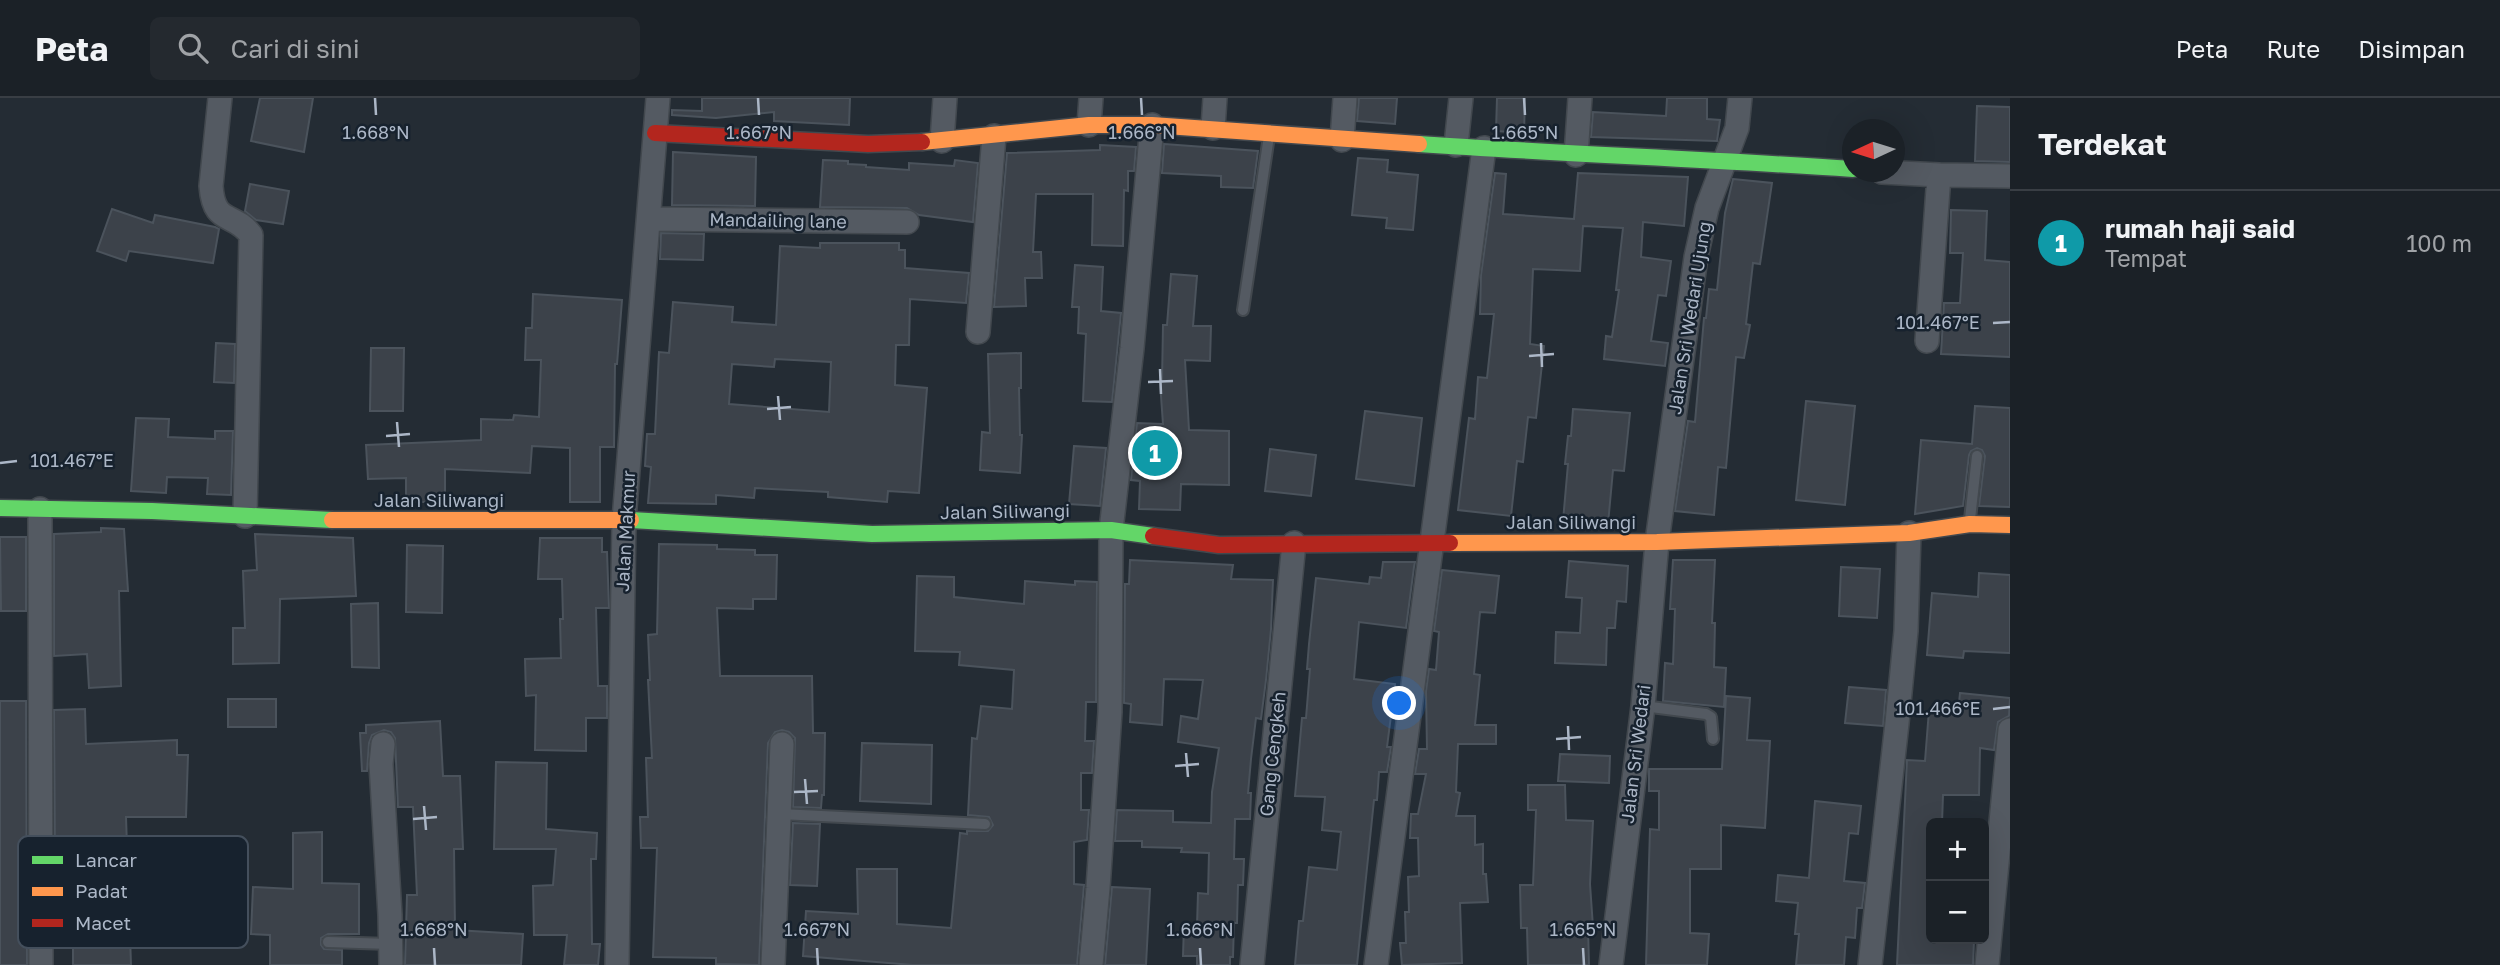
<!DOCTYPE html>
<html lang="id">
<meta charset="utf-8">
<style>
:root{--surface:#1b2127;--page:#24292f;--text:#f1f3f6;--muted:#a0a3a7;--line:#393e44;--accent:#7c8694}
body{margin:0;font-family:"Golos Text",sans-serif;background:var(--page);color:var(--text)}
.controls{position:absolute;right:21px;bottom:21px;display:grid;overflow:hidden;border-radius:10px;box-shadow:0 7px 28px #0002}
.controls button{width:63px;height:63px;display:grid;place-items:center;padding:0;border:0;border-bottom:2px solid var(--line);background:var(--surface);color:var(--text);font:35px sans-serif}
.compass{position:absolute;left:1842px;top:21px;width:63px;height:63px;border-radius:50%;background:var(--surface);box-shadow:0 7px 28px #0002;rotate:266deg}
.you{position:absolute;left:1400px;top:606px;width:24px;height:24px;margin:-18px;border:5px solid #fff;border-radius:50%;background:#1a73e8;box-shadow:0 0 0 10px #1a73e833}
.badge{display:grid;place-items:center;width:46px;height:46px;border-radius:50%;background:var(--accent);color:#fff;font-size:23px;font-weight:700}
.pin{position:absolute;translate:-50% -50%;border:4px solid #fff;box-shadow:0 2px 7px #0006}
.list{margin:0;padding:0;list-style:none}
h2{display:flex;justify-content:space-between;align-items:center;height:91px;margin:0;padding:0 28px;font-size:30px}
h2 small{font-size:23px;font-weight:400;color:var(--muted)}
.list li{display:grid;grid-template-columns:46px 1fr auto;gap:21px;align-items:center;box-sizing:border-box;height:105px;padding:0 28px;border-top:2px solid var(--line)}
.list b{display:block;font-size:26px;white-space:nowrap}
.list p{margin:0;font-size:23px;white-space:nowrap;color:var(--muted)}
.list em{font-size:23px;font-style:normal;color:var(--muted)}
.icon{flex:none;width:38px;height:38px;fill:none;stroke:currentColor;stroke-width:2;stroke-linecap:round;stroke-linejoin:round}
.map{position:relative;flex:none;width:2010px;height:867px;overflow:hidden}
header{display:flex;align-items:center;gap:42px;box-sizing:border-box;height:98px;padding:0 35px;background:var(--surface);border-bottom:2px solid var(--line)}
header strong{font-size:33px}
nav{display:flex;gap:38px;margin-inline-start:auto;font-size:24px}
.search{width:490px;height:63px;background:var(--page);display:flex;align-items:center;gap:18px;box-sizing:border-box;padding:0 24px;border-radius:10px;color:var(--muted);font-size:26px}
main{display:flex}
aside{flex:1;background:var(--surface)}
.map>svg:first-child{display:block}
.building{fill:#3c424a;stroke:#4b535c;stroke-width:2;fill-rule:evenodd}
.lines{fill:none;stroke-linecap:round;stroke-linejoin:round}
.lane-casing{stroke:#42484e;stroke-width:14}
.street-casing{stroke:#42484e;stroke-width:26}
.fast-casing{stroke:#42484e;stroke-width:19}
.slow-casing{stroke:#42484e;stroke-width:19}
.jam-casing{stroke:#42484e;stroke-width:19}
.lane{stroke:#545a62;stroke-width:10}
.street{stroke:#545a62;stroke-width:23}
.fast{stroke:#63d668;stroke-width:16}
.slow{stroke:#ff974d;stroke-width:16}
.jam{stroke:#b3261e;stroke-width:16}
.ticks{fill:none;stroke:#acb7c7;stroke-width:2.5}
.labels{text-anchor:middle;stroke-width:5;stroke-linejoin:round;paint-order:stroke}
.street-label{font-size:18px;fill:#acb7c7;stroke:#17222e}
.key{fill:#17222e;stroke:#444f5c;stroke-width:2}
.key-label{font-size:19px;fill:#acb7c7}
.ticks-label{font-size:18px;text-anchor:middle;fill:#acb7c7;stroke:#17222e;stroke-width:5;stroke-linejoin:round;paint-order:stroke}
</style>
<header>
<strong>Peta</strong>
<div class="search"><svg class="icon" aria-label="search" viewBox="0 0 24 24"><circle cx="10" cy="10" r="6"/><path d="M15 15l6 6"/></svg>Cari di sini</div>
<nav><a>Peta</a><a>Rute</a><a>Disimpan</a></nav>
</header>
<main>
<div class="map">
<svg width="2010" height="867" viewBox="0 0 2010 867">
<rect width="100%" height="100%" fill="#242c34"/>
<path class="building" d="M260,0H313L304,54L251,43Z
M702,0H850L849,27L774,23V14L716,20L672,17V12L702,13Z
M1359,0H1397L1395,26L1357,23Z
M1497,0H1525L1524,35L1496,33Z
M1667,0H1707V21L1720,22L1717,43L1591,39L1593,14L1666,18Z
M1977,8L2010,9V64L1975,63Z
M1164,46L1258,53L1253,90L1221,89V78L1162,75Z
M1100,47L1136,49L1134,73H1128V93L1124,92L1123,148L1092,147L1093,96H1036L1033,154H1041L1042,180H1025L1026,208L994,209L1007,55L1100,52Z
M673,54L756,59L755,108L672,107Z
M1358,60L1388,62L1387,74L1418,77L1413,132L1386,130L1387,120L1352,117Z
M823,62L848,63V66L866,67V69L909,72V65L954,68L955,62L978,65L973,124L919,117L907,110L820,109Z
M1495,75L1506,76L1503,116L1574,121L1578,75L1688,79L1684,128L1643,124L1641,159L1671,163L1666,198L1658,197L1651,243L1668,245L1665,268L1604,261L1606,238L1612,239L1619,192H1616L1623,130L1583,128L1580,173L1533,171L1530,246L1544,248L1536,320L1528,319L1523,364L1517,363L1511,418L1458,412L1469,320L1475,321L1478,279L1487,280L1494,216H1480L1481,177Z
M1733,81L1772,85L1760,166L1753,165L1746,226L1750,227L1744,260L1736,259L1726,370L1718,369L1714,417L1675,413L1688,323L1695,324L1704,220H1706L1709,191L1717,192L1725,115Z
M250,86L289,93L283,126L256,122L245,113Z
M112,111L153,125L155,117L215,129L219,131L213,165L129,153L126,163L97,153Z
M1951,112L1987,113L1985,162L2010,164V259L1941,256L1944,205H1960L1963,155H1950Z
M661,135L704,136L703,162L660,161Z
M820,145H899V152H905V170L969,175L966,205L910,201L909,247H896L895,287L927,290L919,395L888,393L887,404L828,399V394L755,390L754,400L716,397V406L648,405L651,369L645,368L647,336H655L659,254L669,255L673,204L733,209L732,224L776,227L780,148L820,150ZM775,261L831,264L829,314L729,306L732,266L774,269Z
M1075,167L1103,169L1101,213L1121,215L1112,304L1083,303L1086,236L1078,235L1079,209H1072Z
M1171,176L1197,178L1193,228H1211L1210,263L1185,262L1189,332L1229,333V387L1181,386L1180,412L1139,411L1140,383L1131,382L1137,325L1163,326L1160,284H1162L1163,227H1167Z
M533,196L622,202L617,266H615L614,349H600V404H570V350L532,348L530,375L445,371V404H406V380L368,381L366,347L481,342V321L513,322L514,317L539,319L541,262H525L526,230H532Z
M216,245L235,246L234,285L214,284Z
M371,250H404L403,313H370Z
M1021,255V290H1019L1020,337H1022L1020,375L980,372L982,334L990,335L988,256Z
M1806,303L1855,308L1845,407L1796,402Z
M1975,308L2010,310V409L1979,408L1985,358L1982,352L1977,350L1971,353L1969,357L1963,408L1915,416L1921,342L1972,346Z
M1573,311L1630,315L1624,373L1613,372L1608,426L1563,423L1568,366H1565L1568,338H1571Z
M1365,313L1422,320L1414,388L1356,381Z
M136,320L169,321L168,339L215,341V333H233L231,397L207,396L208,380L167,379L166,395L131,393Z
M1074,348L1106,350L1100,408L1069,406Z
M1270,351L1316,357L1311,398L1265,393Z
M101,430L124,431L128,493H119L121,588L89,590L87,556L54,558V436L101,434Z
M255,436L353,440L356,498L280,501L279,565L233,566V530H245L243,473L257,472Z
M0,439H26V513H1Z
M540,440H602V454H607L609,510H596L598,588H607V620H586V653L535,652L536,597L526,598L525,561L561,560L560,521H563L562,481H538Z
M659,446L717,447V451L755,452V457H777L776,501H753V511L717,510L720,578H812L813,635H825L824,697H822L821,710L793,709L795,640L789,634L782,632L775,634L768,645L759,867L716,866V860L653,859L657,750H641L640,719H648L646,660H652L648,582H650L648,537L657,536Z
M407,447L443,448L442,515L406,514Z
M1130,462L1233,467L1231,481L1273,482L1271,531L1266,582L1261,621L1256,620L1251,661L1248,695H1251L1250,721H1235L1234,761H1244L1243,787H1238L1237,825H1234L1233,859H1230V867H1197V858H1183L1184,827L1197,828L1198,795L1208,796L1209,755L1181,754L1182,750L1142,749V743H1115L1117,712L1173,713V724L1211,725L1212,694L1219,650L1178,644L1181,618L1198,621L1203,582L1164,581L1162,627L1130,624L1131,606L1124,605L1125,486H1129Z
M1673,462H1715L1712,525H1715L1714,569L1726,570L1724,609L1663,603L1665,565L1673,566L1675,511H1670Z
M1569,463L1628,468L1626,504L1617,503L1615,530H1607L1606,567L1555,565L1556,534L1580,535L1582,500L1566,499Z
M1383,464H1415L1414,469L1406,530L1359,524L1354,581L1395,586L1387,649H1391L1387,674H1379L1377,702H1374L1357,867H1295L1299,823H1303L1309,769L1337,772L1341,734L1322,732L1325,699L1295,698L1302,620H1306L1310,571H1307L1309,546L1316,480L1369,486L1370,479L1381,480Z
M1841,469L1880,471L1877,520L1839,518Z
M1442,472L1499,478L1495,515L1480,514L1474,576L1480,577L1475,627H1496V646H1458L1456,694L1460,695L1456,718H1475V747L1483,746V776H1486L1488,804L1460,805L1462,865L1402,867L1400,845H1406L1405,814H1409L1408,779L1419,778L1418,740H1410L1411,716H1418L1426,676H1415L1419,651H1427L1426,593L1429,571L1436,572L1439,534L1434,533Z
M1979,475L2010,477V555L1964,553L1963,560L1927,557L1932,495L1978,499Z
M917,478L954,479V499L1024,506L1025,483L1075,487V483L1097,484L1096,604H1086L1085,643H1094L1092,675H1081V712H1089L1087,742L1074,744V786L1084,787L1077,867H913L803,858L806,813L858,816L857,771H897V826L951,830L960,735L967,736V733H988L993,727L989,719L968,717L972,640L977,641L981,608L1012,611L1014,572L959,567L960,554L915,553Z
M378,505L379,570L352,569L351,506Z
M1849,589L1886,592L1883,628L1845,625Z
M1960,595L2010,600L2009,618L1998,624L1994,652L1980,650L1979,697H1943L1942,725H1931V841L1974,842L1973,867H1897L1907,662L1925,663L1929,612L1958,614Z
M1726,598L1750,600L1747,642L1770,643L1765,730L1721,727V771H1690V835L1709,836L1707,867H1646L1650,731L1659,732V693H1649V671H1722Z
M228,601H276V629H228Z
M0,603H26L27,867H0Z
M85,611L86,646L177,642V657H188L186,719H126L131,867H73V820L71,821L70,794H76L74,758L55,759L54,612Z
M440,623L443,678H460L463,751H454L455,832L523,836L521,867H405L407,797H417L413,709H398L395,640L391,634L384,632L372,637L369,645L367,673H362L360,635H366V627Z
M862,645L932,647L931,706L860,703Z
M1560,656L1610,658L1609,685L1558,683Z
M496,664L547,665L546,731L597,735L596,761H591L592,846H600L598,867H564L567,837H534L533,788L553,787L556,751H494Z
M1528,687H1565L1566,722L1593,723L1590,786L1593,829H1588L1589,867H1528L1527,830H1521L1520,787H1533L1536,712H1528Z
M1815,703L1861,708L1858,736L1849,735L1844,783L1865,785L1862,810H1857L1855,840L1846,839L1844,867H1796L1799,836H1795L1798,805L1776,803L1778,777L1809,780Z
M793,725L820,726L817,788L790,787Z
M322,734V785L359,786V836H328L321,840V847L324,851L342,852V867H270V837L251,836L253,789L293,791V735Z
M1112,789L1150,791L1146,867H1105Z"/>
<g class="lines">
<g class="lane-casing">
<path id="lane" d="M1243,212L1269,38
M1970,421L1977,358
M1643,608L1706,616L1711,619L1713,641
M780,716L985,726
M328,844L390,846"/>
</g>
<g class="street-casing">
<path id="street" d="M220,0L211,88C214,128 233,113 251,137L245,418
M1089,27L1091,0
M1213,30L1215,0
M1342,42L1345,0
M942,43L945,0
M1456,47L1461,0
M1576,57L1580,0
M1882,74L1939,77L2010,78
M650,121L907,124
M978,234L994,38
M1927,243L1939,77
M40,411L41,867
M383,646L381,666L390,817L391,867
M617,867L624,422L658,0
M773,867L782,646
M1091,867L1098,790L1110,614L1111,432L1132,250L1152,27
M1252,867L1294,445
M1376,867L1484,50
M1611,867L1643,608L1657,444L1696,159L1707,110L1737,30L1740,0
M1870,867L1897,625L1906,533L1909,435
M1987,867L2010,632"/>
</g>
<g class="fast-casing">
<path id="fast" d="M1419,46C1564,56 1708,61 1853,71
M0,410L152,413L332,422
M631,422L872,436L1111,432L1153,438"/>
</g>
<g class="slow-casing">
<path id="slow" d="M922,44L1089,27H1152L1419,46
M332,422H631
M1450,445L1657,444L1909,435L1970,426L2010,427"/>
</g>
<g class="jam-casing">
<path id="jam" d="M655,35L868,46L922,44
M1153,438L1219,447L1450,445"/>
</g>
<use href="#lane" class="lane"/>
<use href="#street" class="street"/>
<use href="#fast" class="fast"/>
<use href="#slow" class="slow"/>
<use href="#jam" class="jam"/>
</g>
<path class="ticks" d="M375,0L376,17M758,0L759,17M1141,0L1142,17M1524,0L1525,17M1993,225L2010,224M1541,245L1542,269M1529,258L1554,256M1160,271L1161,296M1148,284L1173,283M778,298L780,322M767,311L791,309M397,324L399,349M386,338L410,336M0,365L17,363M1993,611L2010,609M1568,628L1569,652M1556,641L1581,639M1186,655L1188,679M1175,668L1199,666M805,681L807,706M794,694L818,693M424,708L426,732M413,721L437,719M434,850L435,867M817,850L818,867M1200,850L1201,867M1583,850L1584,867"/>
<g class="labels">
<g class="street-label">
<text transform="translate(778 123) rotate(1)" y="6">Mandailing lane</text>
<text transform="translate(1690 220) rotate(-81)" y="6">Jalan Sri Wedari Ujung</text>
<text x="439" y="409">Jalan Siliwangi</text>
<text transform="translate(1005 414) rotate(-1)" y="6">Jalan Siliwangi</text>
<text x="1571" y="431">Jalan Siliwangi</text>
<text transform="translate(626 433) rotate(-87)" y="6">Jalan Makmur</text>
<text transform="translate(1273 656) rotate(-84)" y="6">Gang Cengkeh</text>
<text transform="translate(1636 656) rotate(-83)" y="6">Jalan Sri Wedari</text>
</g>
</g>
<rect x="18" y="738" width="230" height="112" rx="10" class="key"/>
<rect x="32" y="758" width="31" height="8" fill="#63d668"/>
<rect x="32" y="789" width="31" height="9" fill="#ff974d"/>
<rect x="32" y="821" width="31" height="8" fill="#b3261e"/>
<g class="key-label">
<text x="75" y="769">Lancar</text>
<text x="75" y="800">Padat</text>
<text x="75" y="832">Macet</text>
</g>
<g class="ticks-label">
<text x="376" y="41">1.668°N</text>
<text x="759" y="41">1.667°N</text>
<text x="1142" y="41">1.666°N</text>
<text x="1525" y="41">1.665°N</text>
<text x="1938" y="231">101.467°E</text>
<text x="72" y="369">101.467°E</text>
<text x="1938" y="617">101.466°E</text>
<text x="434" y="838">1.668°N</text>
<text x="817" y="838">1.667°N</text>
<text x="1200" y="838">1.666°N</text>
<text x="1583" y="838">1.665°N</text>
</g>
</svg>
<div class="controls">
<button>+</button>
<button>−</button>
</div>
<svg class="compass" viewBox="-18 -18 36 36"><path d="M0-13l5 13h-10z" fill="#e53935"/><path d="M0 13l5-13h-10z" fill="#a0a3a7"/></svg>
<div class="you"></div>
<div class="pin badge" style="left:1155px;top:355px;background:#0f9aa8">1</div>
</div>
<aside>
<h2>Terdekat<small></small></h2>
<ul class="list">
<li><span class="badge" style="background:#0f9aa8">1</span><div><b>rumah haji said</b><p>Tempat</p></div><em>100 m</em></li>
</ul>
</aside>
</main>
